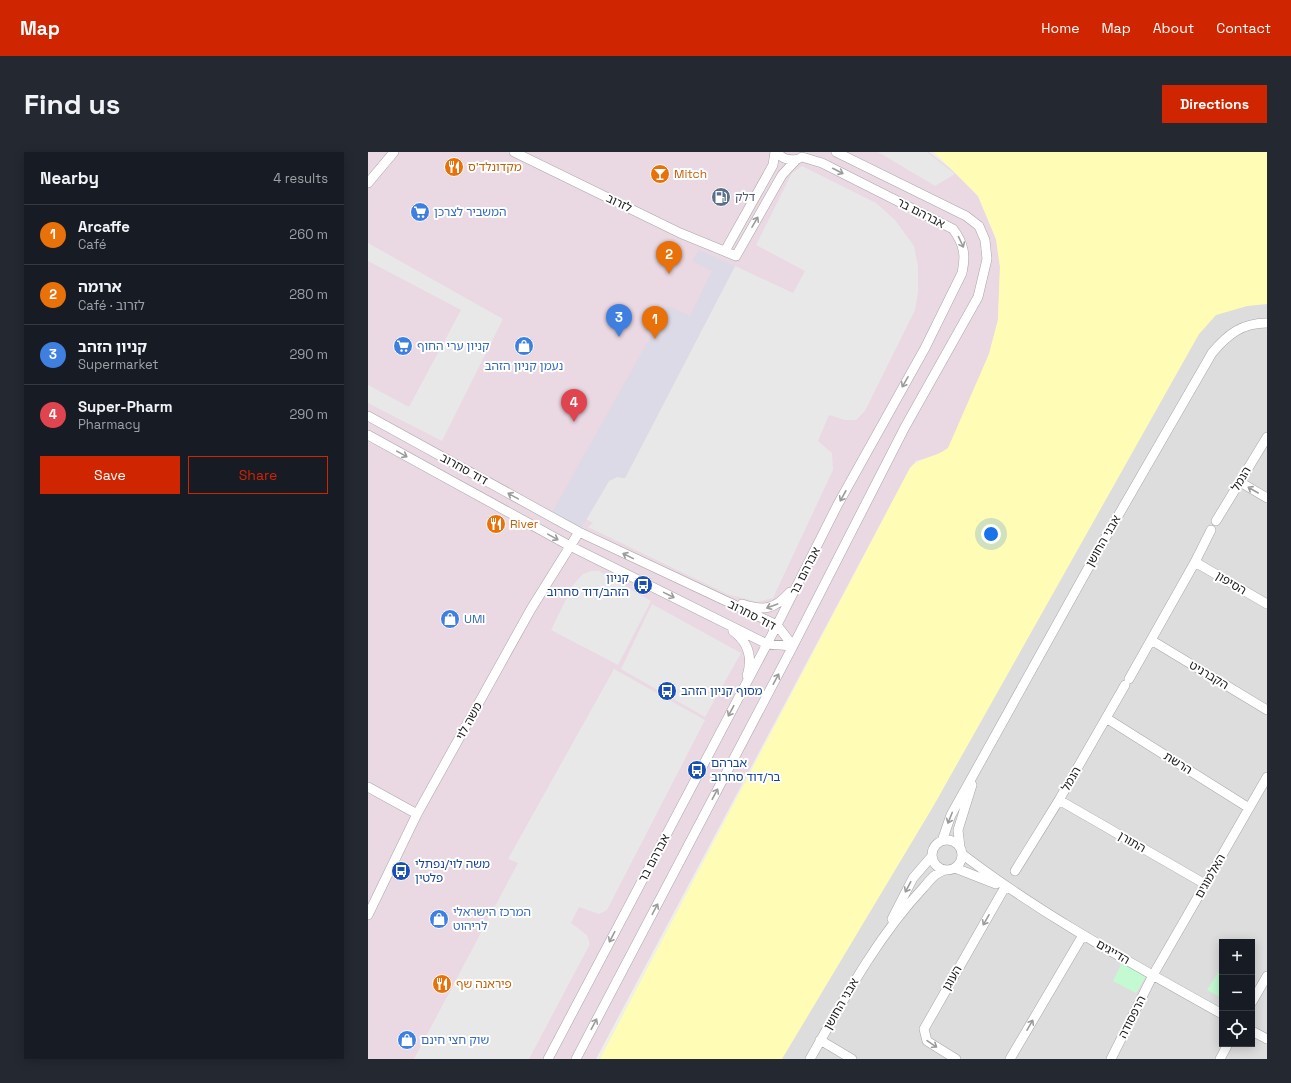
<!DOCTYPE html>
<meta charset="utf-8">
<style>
:root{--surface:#171b24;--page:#242831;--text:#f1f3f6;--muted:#9ea1a6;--line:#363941;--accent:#cf2500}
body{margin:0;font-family:"Space Grotesk","Noto Sans Hebrew",sans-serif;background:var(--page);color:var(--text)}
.controls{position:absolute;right:12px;bottom:12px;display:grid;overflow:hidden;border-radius:0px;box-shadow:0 2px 10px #0003}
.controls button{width:36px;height:36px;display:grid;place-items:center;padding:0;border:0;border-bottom:1px solid var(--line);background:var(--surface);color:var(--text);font:20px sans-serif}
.you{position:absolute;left:623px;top:382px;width:14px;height:14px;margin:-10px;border:3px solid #fff;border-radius:50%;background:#1a73e8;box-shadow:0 0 0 6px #1a73e833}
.badge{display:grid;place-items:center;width:26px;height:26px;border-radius:50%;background:var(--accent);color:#fff;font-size:13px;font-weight:700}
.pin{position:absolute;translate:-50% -33px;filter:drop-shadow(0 1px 2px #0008)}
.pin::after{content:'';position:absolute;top:21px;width:14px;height:12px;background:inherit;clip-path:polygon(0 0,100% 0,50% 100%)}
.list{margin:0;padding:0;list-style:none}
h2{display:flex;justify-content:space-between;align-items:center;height:52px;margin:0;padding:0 16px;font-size:17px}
h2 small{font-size:13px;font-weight:400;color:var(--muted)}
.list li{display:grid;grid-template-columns:26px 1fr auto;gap:12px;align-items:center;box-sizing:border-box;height:60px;padding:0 16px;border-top:1px solid var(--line)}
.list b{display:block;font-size:15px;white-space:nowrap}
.list p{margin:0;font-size:13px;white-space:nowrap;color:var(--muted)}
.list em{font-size:13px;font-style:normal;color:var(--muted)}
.actions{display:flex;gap:8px;padding:12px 16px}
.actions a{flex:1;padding:9px 0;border:1px solid var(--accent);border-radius:0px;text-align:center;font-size:14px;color:var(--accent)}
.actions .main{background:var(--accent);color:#fff}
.icon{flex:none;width:22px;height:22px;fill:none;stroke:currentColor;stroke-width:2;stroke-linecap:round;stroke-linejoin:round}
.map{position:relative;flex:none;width:899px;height:907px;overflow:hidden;border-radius:0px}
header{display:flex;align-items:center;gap:24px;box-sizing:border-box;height:56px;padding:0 20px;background:var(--accent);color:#fff}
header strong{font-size:19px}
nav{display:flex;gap:22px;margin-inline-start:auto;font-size:14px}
.intro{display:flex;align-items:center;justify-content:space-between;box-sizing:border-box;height:96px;padding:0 24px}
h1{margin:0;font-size:28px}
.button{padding:10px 18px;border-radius:0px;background:var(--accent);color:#fff;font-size:14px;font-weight:700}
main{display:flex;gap:24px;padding:0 24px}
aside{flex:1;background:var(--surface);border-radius:0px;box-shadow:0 2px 10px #0003}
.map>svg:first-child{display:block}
.residential{fill:#dedddd;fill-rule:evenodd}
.industrial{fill:#ead8e3}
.sand{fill:#fffdb5}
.park{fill:#c3fad1}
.parking{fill:#e8e8e8}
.plaza{fill:#dcdae6}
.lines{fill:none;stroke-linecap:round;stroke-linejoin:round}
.minor-casing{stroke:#a7a7a7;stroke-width:10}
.minor{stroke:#fff;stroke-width:9}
.oneway{stroke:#9b9b9b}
.labels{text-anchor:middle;stroke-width:4;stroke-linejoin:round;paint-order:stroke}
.food-label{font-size:12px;fill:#c56008;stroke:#fff;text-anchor:start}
.service-label{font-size:12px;fill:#4e5e75;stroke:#fff;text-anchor:start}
.street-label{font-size:12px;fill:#202020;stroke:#fff}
.shop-label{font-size:12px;fill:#366cbe;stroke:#fff;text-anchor:start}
.transit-label{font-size:12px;fill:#164399;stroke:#fff;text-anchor:start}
</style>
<header>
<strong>Map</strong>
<nav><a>Home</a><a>Map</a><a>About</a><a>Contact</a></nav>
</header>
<div class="intro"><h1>Find us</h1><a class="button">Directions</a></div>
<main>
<aside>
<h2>Nearby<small>4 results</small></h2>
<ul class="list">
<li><span class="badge" style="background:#e8710a">1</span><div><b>Arcaffe</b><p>Café</p></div><em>260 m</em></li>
<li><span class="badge" style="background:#e8710a">2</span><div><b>ארומה</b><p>Café · לזרוב</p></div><em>280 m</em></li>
<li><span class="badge" style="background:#3f7fe0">3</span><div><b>קניון הזהב</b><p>Supermarket</p></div><em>290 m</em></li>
<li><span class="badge" style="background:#e0444e">4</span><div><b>Super-Pharm</b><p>Pharmacy</p></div><em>290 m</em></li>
</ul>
<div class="actions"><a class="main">Save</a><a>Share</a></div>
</aside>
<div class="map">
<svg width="899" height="907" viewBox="0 0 899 907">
<rect width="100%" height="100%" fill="#f0efe6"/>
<path class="residential" d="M899,142V907H413L844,156ZM854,790H884V892H854Z"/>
<path class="industrial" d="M0,0H561L593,25L610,44L628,87L632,115L630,168L621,202L588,281L580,296L573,302L548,309L542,316L228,907H0Z"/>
<path class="sand" d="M566,0H899V152L879,154L848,163L831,182L566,653L414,907H232L542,316C553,305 568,305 580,296L621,202L630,168L632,115L628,87L610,44Z"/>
<path class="park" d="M754,811L778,824L768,841L745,829Z
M851,819L854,821V846L839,838Z"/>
<path class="parking" d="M510,0H559L587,22L567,34Z
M434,14L508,51L527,68L546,94L550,114V140L547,158L497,259L488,268H477L461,263L450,289L464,301L465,318L405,446L389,450L359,442L220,375L225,371L218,367L241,329L249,325L257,326L367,114L425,141L437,119L388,93L424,21Z
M0,91L135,167L74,289L0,251V233L41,255L93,158L0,109Z
M223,419H231L283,449L250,513L183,478L205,433L215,422Z
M284,452L373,501L337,565L253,517Z
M246,517L337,568L239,758L231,762L211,755L203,771L219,783L222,792L161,907H46L150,711L140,707Z"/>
<path class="plaza" d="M331,98L367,114L257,326L249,325L241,329L211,380L182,364L300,154L322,164L344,119L324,109Z"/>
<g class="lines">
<g class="minor-casing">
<path id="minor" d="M146,0L312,81L368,104L414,23L428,8
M409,0C414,7 422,9 430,7
M0,31L26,0
M357,99L405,13L407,0
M0,264L211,380L409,473L425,494
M0,283L202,394L399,492L425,494
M872,330L899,346
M848,369L899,285
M827,410L899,452
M374,452C396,459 406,458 422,440
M365,479C380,490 385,505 379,524
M783,488L899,558
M761,527L827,410L843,378
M738,566L881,656
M0,635L49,662
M691,648L837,732
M564 703a15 15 0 1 1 30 0a15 15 0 1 1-30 0Z
M574,689L583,663L728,402L844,201C860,182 874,171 899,171
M592,695L590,678L604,633
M594,702C675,764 765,812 854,862
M587,716L628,732
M647,719L691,648L757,533
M0,763L49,662L163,457L211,380
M524,767L545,726L564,704
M884,850L899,824
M884,879L899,887
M452,888L484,907
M180,907L409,473L470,352L557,196L594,121C598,103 596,92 585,77L454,11L434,5
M208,907L425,494L537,275L610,145L619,107L617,88L611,74L598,64L468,0
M442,907C476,847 509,785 556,735C563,727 567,721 577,718
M588,907L559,889L556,877L637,735
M642,907L715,783
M743,907L785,823L899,625
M852,907L860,892"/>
</g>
<use href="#minor" class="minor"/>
</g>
<defs><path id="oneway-shaft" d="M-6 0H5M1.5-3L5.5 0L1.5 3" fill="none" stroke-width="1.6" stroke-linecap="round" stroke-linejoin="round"/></defs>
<g class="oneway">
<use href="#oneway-shaft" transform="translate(470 19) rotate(27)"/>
<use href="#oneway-shaft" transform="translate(387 70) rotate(-60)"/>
<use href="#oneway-shaft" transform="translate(593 90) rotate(65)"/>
<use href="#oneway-shaft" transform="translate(537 230) rotate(120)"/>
<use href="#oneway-shaft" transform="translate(34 302) rotate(29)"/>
<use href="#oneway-shaft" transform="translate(885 338) rotate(-150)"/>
<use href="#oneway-shaft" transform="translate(145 344) rotate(-151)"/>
<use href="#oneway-shaft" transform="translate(475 344) rotate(119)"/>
<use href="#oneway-shaft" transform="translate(185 385) rotate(29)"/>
<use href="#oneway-shaft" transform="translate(260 404) rotate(-154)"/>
<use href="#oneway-shaft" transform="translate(301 443) rotate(26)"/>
<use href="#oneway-shaft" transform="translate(404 454) rotate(160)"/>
<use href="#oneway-shaft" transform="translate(408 527) rotate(-62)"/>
<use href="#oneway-shaft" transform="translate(363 559) rotate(118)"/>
<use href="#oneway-shaft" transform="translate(347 642) rotate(-62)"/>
<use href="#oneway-shaft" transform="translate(582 666) rotate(112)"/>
<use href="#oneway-shaft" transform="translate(540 735) rotate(118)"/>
<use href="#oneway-shaft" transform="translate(287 757) rotate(-62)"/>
<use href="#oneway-shaft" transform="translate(618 768) rotate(120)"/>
<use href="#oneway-shaft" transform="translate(244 785) rotate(118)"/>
<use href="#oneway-shaft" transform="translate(226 872) rotate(-62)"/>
<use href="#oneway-shaft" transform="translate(662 873) rotate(-60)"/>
<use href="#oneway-shaft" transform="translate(564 892) rotate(34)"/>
</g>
<defs>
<g id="restaurant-disc" transform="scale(1)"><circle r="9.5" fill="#e8710a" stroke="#fff"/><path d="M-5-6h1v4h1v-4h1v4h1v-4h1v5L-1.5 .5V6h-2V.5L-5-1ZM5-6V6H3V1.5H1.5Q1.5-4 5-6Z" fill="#fff"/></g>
<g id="bar-disc" transform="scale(1)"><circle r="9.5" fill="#e8710a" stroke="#fff"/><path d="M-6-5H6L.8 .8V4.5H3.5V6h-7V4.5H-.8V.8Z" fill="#fff"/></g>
<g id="fuel-disc" transform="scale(1)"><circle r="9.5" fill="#5c6f8a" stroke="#fff"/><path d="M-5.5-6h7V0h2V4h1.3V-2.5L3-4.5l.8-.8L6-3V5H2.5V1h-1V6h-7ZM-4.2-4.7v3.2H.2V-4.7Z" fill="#fff"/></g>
<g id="supermarket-disc" transform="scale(1)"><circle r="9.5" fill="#3f7fe0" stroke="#fff"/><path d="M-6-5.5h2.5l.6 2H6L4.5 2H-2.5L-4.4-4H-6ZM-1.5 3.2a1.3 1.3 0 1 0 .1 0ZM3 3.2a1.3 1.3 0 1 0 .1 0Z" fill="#fff"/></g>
<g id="shop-disc" transform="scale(1)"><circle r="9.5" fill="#3f7fe0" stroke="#fff"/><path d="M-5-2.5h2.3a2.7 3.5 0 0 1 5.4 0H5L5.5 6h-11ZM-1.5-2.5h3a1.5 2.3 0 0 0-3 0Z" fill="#fff"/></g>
<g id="bus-disc" transform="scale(1)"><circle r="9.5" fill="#1a4fb4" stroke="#fff"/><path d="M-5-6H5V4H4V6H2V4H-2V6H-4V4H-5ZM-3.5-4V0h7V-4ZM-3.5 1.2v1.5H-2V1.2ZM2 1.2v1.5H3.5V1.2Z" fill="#fff"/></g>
</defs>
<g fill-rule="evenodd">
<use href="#restaurant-disc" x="86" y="15"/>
<use href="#bar-disc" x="292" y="22"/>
<use href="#fuel-disc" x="353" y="45"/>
<use href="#supermarket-disc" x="52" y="60"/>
<use href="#supermarket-disc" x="35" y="194"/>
<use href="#shop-disc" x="156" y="194"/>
<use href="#restaurant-disc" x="128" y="372"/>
<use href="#bus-disc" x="275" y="433"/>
<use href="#shop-disc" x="82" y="467"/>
<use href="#bus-disc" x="299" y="539"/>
<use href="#bus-disc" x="329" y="618"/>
<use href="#bus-disc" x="33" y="719"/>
<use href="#shop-disc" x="71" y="767"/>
<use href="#restaurant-disc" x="74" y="832"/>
<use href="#shop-disc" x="39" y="888"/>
</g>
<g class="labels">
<g class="food-label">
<text x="100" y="19">מקדונלד'ס</text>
<text x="306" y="26">Mitch</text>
<text x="142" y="376">River</text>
<text x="88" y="836">פיראנה שף</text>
</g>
<g class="service-label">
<text x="367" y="49">דלק</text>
</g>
<g class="street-label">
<text transform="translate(251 51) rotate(26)" y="4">לזרוב</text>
<text transform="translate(553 61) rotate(27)" y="4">אברהם בר</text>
<text transform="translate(96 317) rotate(29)" y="4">דוד סחרוב</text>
<text transform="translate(873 327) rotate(-59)" y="4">הנמל</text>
<text transform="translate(735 389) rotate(-60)" y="4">אבני החושן</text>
<text transform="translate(437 419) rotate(-63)" y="4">אברהם בר</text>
<text transform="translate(863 431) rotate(31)" y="4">הסיפון</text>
<text transform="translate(384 463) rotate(27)" y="4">דוד סחרוב</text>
<text transform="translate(841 523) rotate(31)" y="4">הקברניט</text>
<text transform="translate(101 569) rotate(-61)" y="4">משה לוי</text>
<text transform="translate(810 611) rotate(32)" y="4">הרשת</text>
<text transform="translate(703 627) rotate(-60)" y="4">הנמל</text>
<text transform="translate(764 690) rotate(30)" y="4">התורן</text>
<text transform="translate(286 706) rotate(-62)" y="4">אברהם בר</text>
<text transform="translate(842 724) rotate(-60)" y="4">האלמוגים</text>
<text transform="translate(745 800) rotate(30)" y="4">הדייגים</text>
<text transform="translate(584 826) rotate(-60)" y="4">העוגן</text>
<text transform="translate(473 852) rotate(-60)" y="4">אבני החושן</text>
<text transform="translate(764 865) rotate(-63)" y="4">הרפסודה</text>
</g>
<g class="shop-label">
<text x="66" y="64">המשביר לצרכן</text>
<text x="49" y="198">קניון ערי החוף</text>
<text x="156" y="218" text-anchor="middle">נעמן קניון הזהב</text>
<text x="96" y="471">UMI</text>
<text x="85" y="764">המרכז הישראלי<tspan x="85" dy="14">לריהוט</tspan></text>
<text x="53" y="892">שוק חצי חינם</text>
</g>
<g class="transit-label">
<text x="261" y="430" text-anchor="end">קניון<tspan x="261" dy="14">הזהב/דוד סחרוב</tspan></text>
<text x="313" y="543">מסוף קניון הזהב</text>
<text x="343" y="615">אברהם<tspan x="343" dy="14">בר/דוד סחרוב</tspan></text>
<text x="47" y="716">משה לוי/נפתלי<tspan x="47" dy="14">פלטין</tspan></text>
</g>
</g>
</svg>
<div class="controls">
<button>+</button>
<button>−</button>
<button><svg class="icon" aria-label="locate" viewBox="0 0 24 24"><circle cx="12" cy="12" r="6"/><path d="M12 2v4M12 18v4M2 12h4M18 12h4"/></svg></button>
</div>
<div class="you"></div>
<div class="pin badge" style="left:287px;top:187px;background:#e8710a">1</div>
<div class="pin badge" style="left:301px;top:122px;background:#e8710a">2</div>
<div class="pin badge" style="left:251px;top:185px;background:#3f7fe0">3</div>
<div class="pin badge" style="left:206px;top:270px;background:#e0444e">4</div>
</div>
</main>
